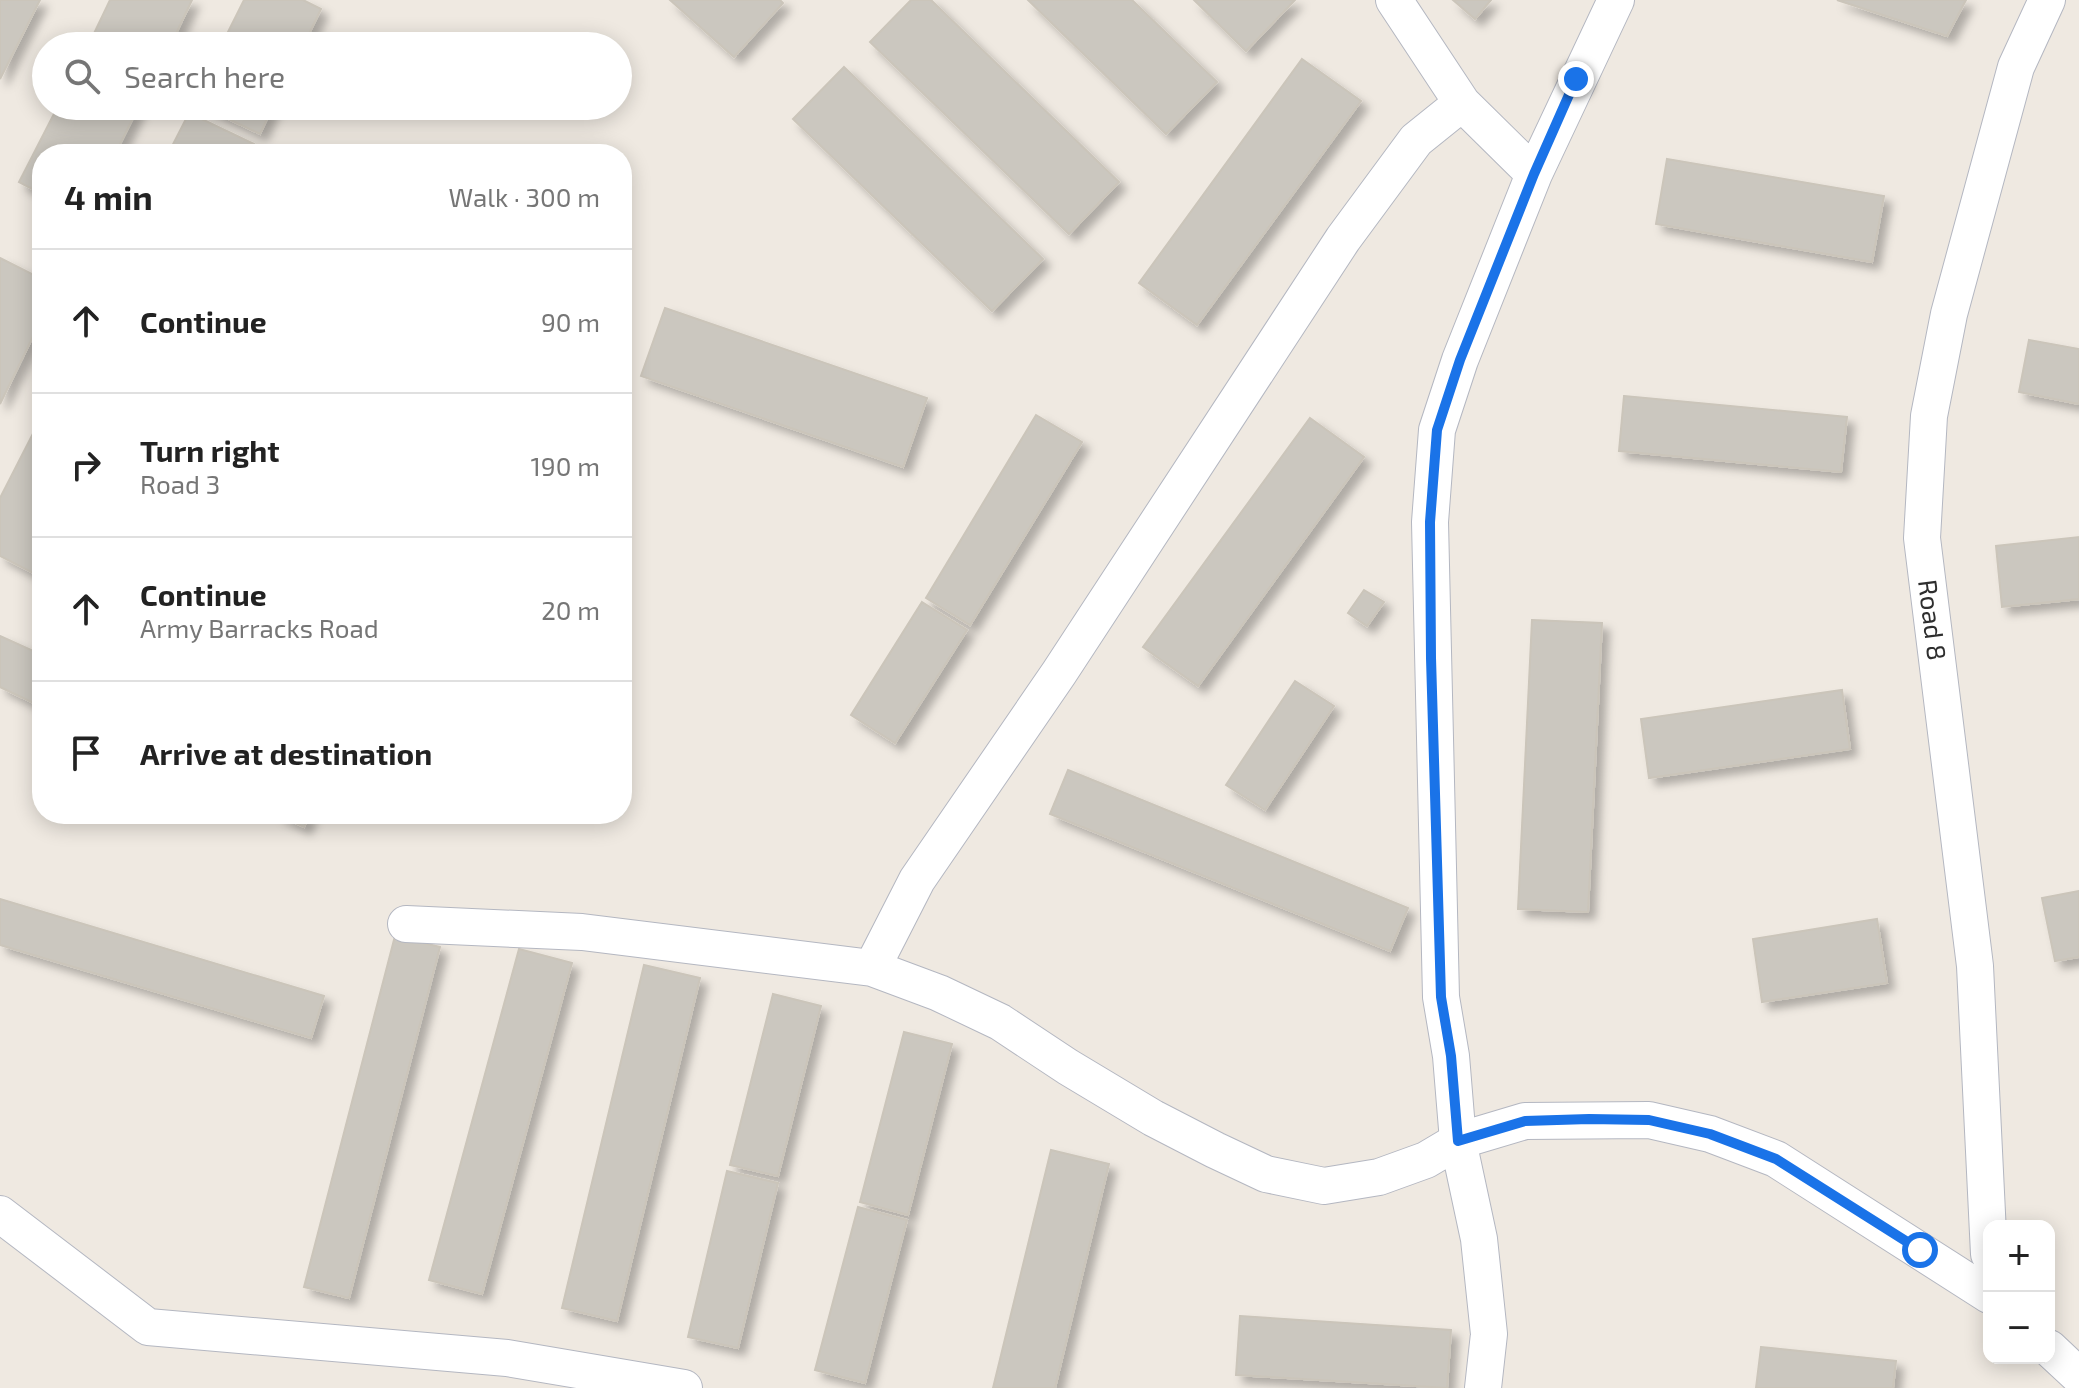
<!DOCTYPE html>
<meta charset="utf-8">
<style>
:root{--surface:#fff;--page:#f2f2f2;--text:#222;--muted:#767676;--line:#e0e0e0}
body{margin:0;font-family:"Exo 2",sans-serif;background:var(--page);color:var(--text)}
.controls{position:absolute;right:24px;bottom:24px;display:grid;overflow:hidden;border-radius:16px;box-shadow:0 4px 20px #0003}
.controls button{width:72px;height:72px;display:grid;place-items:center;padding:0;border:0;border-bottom:2px solid var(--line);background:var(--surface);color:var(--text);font:40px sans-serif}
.stop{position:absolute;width:24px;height:24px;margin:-18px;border:6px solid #1a73e8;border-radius:50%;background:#fff}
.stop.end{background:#1a73e8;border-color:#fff;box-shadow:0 2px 8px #0008}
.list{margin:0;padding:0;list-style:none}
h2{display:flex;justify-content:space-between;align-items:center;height:104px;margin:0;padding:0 32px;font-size:34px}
h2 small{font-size:26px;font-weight:400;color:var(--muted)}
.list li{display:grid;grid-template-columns:52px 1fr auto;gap:24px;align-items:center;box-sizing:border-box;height:144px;padding:0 32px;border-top:2px solid var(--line)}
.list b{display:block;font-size:30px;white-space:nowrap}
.list p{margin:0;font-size:26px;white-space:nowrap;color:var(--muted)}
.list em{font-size:26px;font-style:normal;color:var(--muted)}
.icon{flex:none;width:44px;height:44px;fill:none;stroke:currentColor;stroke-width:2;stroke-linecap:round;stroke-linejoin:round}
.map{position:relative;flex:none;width:2079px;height:1388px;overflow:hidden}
.search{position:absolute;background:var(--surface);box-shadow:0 4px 20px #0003;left:32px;top:32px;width:600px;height:88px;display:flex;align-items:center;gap:20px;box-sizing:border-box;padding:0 28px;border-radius:44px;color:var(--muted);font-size:30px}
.panel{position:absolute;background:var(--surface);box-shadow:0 4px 20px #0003;left:32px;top:144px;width:600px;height:680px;border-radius:32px}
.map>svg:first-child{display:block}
.building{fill:#cbc7bf;stroke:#cbc5ba;stroke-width:2;filter:url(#shadow)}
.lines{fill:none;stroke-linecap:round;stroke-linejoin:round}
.street-casing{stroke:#b4b7c1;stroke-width:38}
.street{stroke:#fff;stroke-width:36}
.route{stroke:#1a73e8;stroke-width:10}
.labels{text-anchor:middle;stroke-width:7;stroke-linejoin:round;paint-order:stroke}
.street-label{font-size:26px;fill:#2e2e2e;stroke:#fff}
</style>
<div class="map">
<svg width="2079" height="1388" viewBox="0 0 2079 1388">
<defs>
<filter id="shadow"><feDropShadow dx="7" dy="7" stdDeviation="4" flood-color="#0004"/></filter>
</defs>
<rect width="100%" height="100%" fill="#efe9e1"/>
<path class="building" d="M0,0H40L0,79Z
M110,0H192L170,46H88Z
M244,0H303L321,9L303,46H221Z
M670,0H780L783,3L734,57Z
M911,0H931L1119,182L1069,234L870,42Z
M1028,0H1132L1217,82L1166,134Z
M1194,0H1295L1246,51Z
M1453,0H1491L1475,19Z
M1837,0H1966L1947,36Z
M1302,59L1361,101L1197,325L1139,283Z
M844,67L1043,259L992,311L793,119Z
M58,106H139L115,154H42V194L19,182Z
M201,106H273L260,134Z
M189,113L254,144L249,154H168Z
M1667,159L1884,196L1872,262L1656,224Z
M0,258L42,279V318L0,404Z
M665,308L927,398L903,467L641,376Z
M2029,340L2079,349V404L2019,392Z
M1624,396L1847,417L1841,472L1619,451Z
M1036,415L1082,442L970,625L926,598Z
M42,416V575L41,577L0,556V498Z
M1310,418L1364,457L1198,686L1143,647Z
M2079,537V599L2002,607L1996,546Z
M1364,590L1384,602L1367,626L1348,613Z
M922,602L967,630L895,743L851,715Z
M1532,620L1602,623L1588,912L1518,909Z
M0,636L42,655V707L0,687Z
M1295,681L1334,706L1265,810L1226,785Z
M1842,690L1850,749L1649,778L1641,719Z
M1068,770L1408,908L1390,951L1050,814Z
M276,814H310L304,827Z
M2079,891V957L2055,961L2042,898Z
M0,899L324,996L311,1038L0,945Z
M1877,919L1887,983L1762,1002L1753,939Z
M395,936L440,947L349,1298L304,1287Z
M519,949L572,963L482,1294L429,1280Z
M644,965L700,978L617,1321L562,1308Z
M773,994L821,1006L778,1176L730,1165Z
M904,1032L952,1044L908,1215L860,1202Z
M1051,1150L1109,1164L1055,1388H993Z
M727,1171L778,1183L738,1348L688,1337Z
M858,1207L907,1220L865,1383L815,1370Z
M1240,1316L1451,1330L1447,1388L1236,1375Z
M1761,1347L1896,1361L1893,1388H1756Z"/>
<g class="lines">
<g class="street-casing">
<path id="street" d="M1394,0L1462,103L1534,174
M406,924L582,932L872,968L939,993L1000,1022L1068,1067L1153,1118L1215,1150L1266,1174L1324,1186L1379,1177L1426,1160L1458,1141L1525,1121L1649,1120L1710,1134L1776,1159L1989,1295
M872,968L917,880L1059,673L1343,239L1416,140L1462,103
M0,1214L148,1327L507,1358L684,1388
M1989,1254L1975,966L1922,538L1929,416L1949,314L2016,67L2047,0
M2049,1348L2079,1376
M1483,1388L1489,1334L1479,1239L1458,1141L1451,1056L1441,997L1430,522L1437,430L1460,360L1534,174L1616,0"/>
</g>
<use href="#street" class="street"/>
</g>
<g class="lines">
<path class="route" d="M1576,79L1534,174L1460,360L1437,430L1430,522L1431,658L1441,997L1451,1056L1458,1141L1525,1121L1589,1119L1649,1120L1710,1134L1776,1159L1920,1250"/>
</g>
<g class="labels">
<g class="street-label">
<text transform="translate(1932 620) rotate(83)" y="9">Road 8</text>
</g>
</g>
</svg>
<div class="controls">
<button>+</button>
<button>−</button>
</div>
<div class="stop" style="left:1920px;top:1250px"></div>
<div class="stop end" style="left:1576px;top:79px"></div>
<div class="search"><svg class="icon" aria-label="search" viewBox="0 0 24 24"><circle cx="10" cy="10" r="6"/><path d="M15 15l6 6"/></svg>Search here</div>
<section class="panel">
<h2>4 min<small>Walk · 300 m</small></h2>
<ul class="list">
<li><svg class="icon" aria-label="ahead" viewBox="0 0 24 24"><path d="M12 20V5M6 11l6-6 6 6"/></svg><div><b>Continue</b></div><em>90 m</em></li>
<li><svg class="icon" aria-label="right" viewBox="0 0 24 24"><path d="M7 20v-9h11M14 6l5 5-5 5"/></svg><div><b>Turn right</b><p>Road 3</p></div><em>190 m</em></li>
<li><svg class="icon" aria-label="ahead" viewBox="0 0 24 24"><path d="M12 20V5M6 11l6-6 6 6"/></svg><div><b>Continue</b><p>Army Barracks Road</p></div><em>20 m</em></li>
<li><svg class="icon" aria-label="arrive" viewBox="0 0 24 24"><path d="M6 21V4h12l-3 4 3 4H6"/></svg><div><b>Arrive at destination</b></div></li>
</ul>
</section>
</div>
